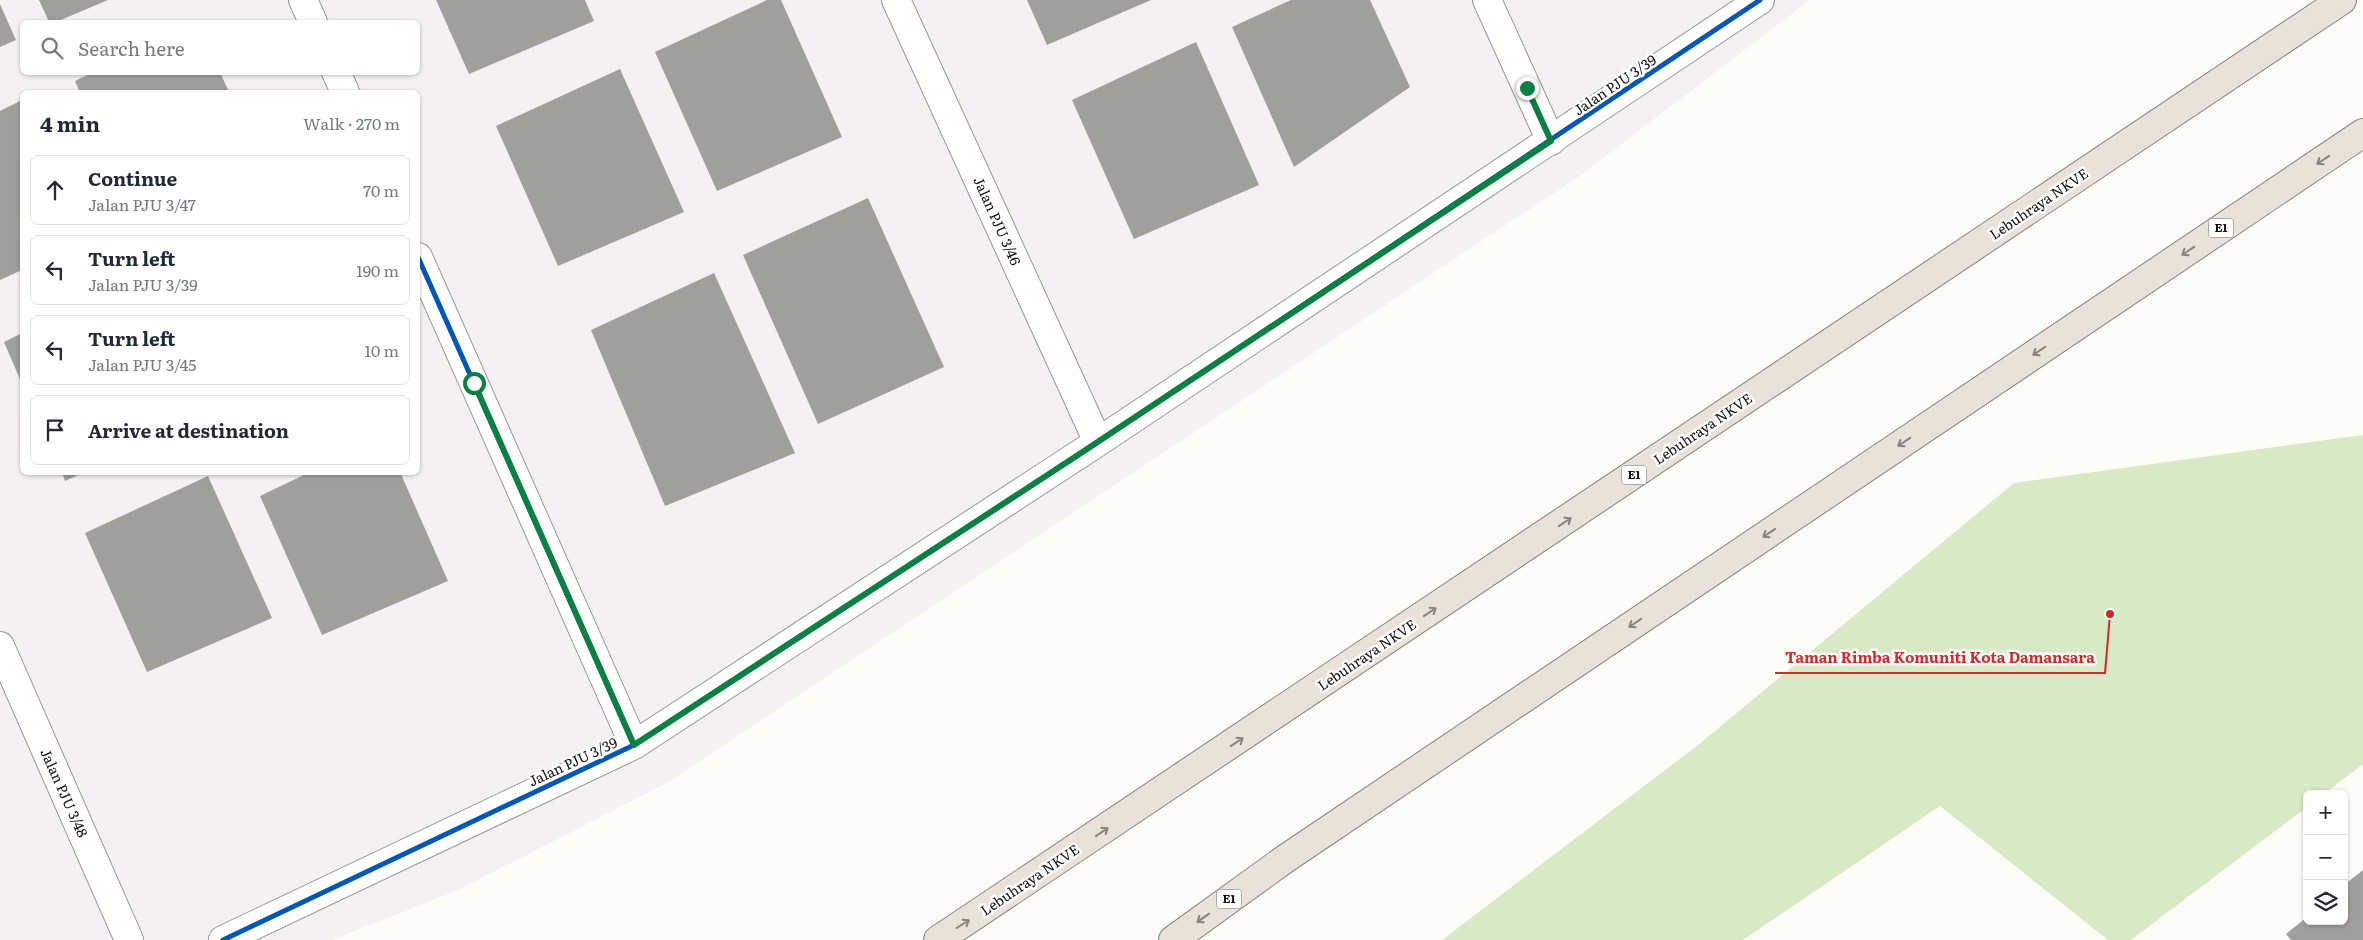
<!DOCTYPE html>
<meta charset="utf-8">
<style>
:root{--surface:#fff;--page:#f6f6f7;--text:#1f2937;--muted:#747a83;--line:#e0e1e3}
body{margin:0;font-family:Literata,serif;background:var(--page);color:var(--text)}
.controls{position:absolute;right:15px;bottom:15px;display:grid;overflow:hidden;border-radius:8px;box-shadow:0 1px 4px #0004}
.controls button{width:45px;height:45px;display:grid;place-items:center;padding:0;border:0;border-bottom:1px solid var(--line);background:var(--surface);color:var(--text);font:25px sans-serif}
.stop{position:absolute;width:15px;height:15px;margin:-11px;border:4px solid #0b8043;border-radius:50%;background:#fff}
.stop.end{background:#0b8043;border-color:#fff;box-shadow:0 1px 5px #0008}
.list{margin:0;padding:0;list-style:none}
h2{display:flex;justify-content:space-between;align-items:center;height:65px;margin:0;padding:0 20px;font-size:21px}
h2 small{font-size:16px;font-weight:400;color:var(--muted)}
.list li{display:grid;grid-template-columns:32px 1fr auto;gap:15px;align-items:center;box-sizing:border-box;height:70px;margin:0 10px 10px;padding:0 10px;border:1px solid var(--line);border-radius:8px}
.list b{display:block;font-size:19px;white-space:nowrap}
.list p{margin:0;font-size:16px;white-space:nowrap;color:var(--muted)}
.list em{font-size:16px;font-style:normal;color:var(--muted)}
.icon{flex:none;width:28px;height:28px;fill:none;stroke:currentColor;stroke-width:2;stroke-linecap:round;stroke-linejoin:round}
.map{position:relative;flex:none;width:2363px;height:940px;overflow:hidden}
.search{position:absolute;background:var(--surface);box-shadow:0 1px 4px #0004;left:20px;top:20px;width:400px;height:55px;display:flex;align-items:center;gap:12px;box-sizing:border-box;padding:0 18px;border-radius:8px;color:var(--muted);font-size:19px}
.panel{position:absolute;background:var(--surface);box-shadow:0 1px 4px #0004;left:20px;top:90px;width:400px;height:385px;border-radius:8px}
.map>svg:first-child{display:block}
.industrial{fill:#f5f0f3;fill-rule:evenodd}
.forest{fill:#d8eac5}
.building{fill:#a19f9c}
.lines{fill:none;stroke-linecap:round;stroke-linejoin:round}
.street-casing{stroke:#979795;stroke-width:30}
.highway-casing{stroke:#858482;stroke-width:30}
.street{stroke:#fffffe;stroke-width:28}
.highway{stroke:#eae1d8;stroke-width:28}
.cycleway-casing{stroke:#fff;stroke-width:8}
.cycleway{stroke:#0057b8;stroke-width:5}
.oneway{stroke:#88837e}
.route{stroke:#0b8043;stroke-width:6}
.labels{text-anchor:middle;stroke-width:5;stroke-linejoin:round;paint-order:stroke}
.shield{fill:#fff;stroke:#585858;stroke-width:1}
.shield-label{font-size:12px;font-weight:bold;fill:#111}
.street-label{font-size:14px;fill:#111;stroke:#fff}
.leader{fill:none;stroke:#d62828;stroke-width:2}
.callout-dot{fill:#d62828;stroke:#fff;stroke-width:2}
.callout-label{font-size:15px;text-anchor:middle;font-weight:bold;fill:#d62828;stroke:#fff;stroke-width:5;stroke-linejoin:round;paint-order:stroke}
</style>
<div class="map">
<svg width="2363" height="940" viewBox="0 0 2363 940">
<rect width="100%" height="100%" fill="#fdfcf7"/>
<path class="industrial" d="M0,0H1810L1578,177L667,783L456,891L332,940H0ZM22,22H418V72H22ZM22,92H418V472H22Z"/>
<path class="forest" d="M2363,435V764L2324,794H2307V807L2131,940H2108L1940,806L1743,940H1442L1698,745L2014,483Z"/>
<path class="building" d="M39,0H108L56,22H49Z
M436,0H585L594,21L469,74Z
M767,0H781L842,137L717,191L655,52Z
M1027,0H1151L1047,45Z
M1291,0H1370L1410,87L1294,167L1232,27Z
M0,4L16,40L0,47Z
M1196,42L1259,185L1134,239L1072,100Z
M620,69L684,212L558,266L496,126Z
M93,72H220L229,92H80L75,81Z
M22,100V270L0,280V111Z
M868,198L944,367L818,424L743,255Z
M714,273L795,453L665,506L591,330Z
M22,333V384L4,342Z
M62,472H85L65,481Z
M310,472H400L448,581L322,635L260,496Z
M208,476L272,618L147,672L85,533Z
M2363,870V940H2291L2286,934L2307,917V921H2344V885Z"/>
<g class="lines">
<g class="street-casing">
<path id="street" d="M303,0L313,22
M896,0L1098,442
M1487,0L1551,141
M336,72L345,92
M418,257L634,745
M0,646L129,940
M223,940L634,745L1098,442L1760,0"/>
</g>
<g class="highway-casing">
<path id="highway" d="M938,940L2342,0
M1173,940L1285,859L2363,133"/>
</g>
<use href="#street" class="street"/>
<use href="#highway" class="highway"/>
<g class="cycleway-casing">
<path id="cycleway" d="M418,257L634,745
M223,940L634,745L1098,442L1760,0"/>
</g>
<use href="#cycleway" class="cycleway"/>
</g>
<defs><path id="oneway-shaft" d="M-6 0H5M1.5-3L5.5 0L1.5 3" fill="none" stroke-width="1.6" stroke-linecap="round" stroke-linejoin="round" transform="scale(1.25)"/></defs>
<g class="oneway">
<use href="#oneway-shaft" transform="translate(2323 160) rotate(146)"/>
<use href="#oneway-shaft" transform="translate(2188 251) rotate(146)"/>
<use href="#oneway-shaft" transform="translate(2039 351) rotate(146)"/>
<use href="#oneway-shaft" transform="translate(1904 442) rotate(146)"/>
<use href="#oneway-shaft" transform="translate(1565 522) rotate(-34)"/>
<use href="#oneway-shaft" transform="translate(1769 533) rotate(146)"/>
<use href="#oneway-shaft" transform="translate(1430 612) rotate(-34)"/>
<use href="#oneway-shaft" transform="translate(1635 623) rotate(146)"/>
<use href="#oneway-shaft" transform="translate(1237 742) rotate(-34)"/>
<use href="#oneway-shaft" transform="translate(1102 832) rotate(-34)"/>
<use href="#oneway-shaft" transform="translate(1203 918) rotate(144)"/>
<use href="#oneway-shaft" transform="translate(963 924) rotate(-32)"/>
</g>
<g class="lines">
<path class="route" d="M474,383L634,745L1081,453L1551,141L1527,88"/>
</g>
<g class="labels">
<g class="shield">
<rect x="2208.5" y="218.5" width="25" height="19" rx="4"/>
<rect x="1621.5" y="465.5" width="25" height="19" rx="4"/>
<rect x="1216.5" y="889.5" width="25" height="19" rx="4"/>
</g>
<g class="shield-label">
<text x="2221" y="232">E1</text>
<text x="1634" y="479">E1</text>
<text x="1229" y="903">E1</text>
</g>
<g class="street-label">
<text transform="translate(1615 85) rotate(-34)" y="5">Jalan PJU 3/39</text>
<text transform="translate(2039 204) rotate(-34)" y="5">Lebuhraya NKVE</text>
<text transform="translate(997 221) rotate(66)" y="5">Jalan PJU 3/46</text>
<text transform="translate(1703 429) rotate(-34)" y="5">Lebuhraya NKVE</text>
<text transform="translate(1367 655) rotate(-34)" y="5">Lebuhraya NKVE</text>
<text transform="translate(573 762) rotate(-25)" y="5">Jalan PJU 3/39</text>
<text transform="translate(64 793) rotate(66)" y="5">Jalan PJU 3/48</text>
<text transform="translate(1030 880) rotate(-34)" y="5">Lebuhraya NKVE</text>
</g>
</g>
<path class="leader" d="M2110 614L2105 673H1775"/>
<circle class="callout-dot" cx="2110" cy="614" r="5"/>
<g class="callout-label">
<text x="1940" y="663">Taman Rimba Komuniti Kota Damansara</text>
</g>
</svg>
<div class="controls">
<button>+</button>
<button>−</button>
<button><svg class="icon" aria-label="layers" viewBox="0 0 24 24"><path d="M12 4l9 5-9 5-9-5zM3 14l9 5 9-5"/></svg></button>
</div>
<div class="stop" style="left:474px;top:383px"></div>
<div class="stop end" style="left:1527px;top:88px"></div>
<div class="search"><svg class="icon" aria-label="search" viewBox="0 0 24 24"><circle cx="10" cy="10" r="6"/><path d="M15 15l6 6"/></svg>Search here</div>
<section class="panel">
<h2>4 min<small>Walk · 270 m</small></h2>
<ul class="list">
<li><svg class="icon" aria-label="ahead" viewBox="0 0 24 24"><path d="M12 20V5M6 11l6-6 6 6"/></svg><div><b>Continue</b><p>Jalan PJU 3/47</p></div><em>70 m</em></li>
<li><svg class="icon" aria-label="left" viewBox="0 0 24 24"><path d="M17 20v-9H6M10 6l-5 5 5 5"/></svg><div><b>Turn left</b><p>Jalan PJU 3/39</p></div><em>190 m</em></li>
<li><svg class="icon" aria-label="left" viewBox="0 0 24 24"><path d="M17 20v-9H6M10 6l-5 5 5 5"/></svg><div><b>Turn left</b><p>Jalan PJU 3/45</p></div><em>10 m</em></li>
<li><svg class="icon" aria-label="arrive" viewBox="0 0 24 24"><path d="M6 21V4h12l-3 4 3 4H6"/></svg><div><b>Arrive at destination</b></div></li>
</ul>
</section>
</div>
